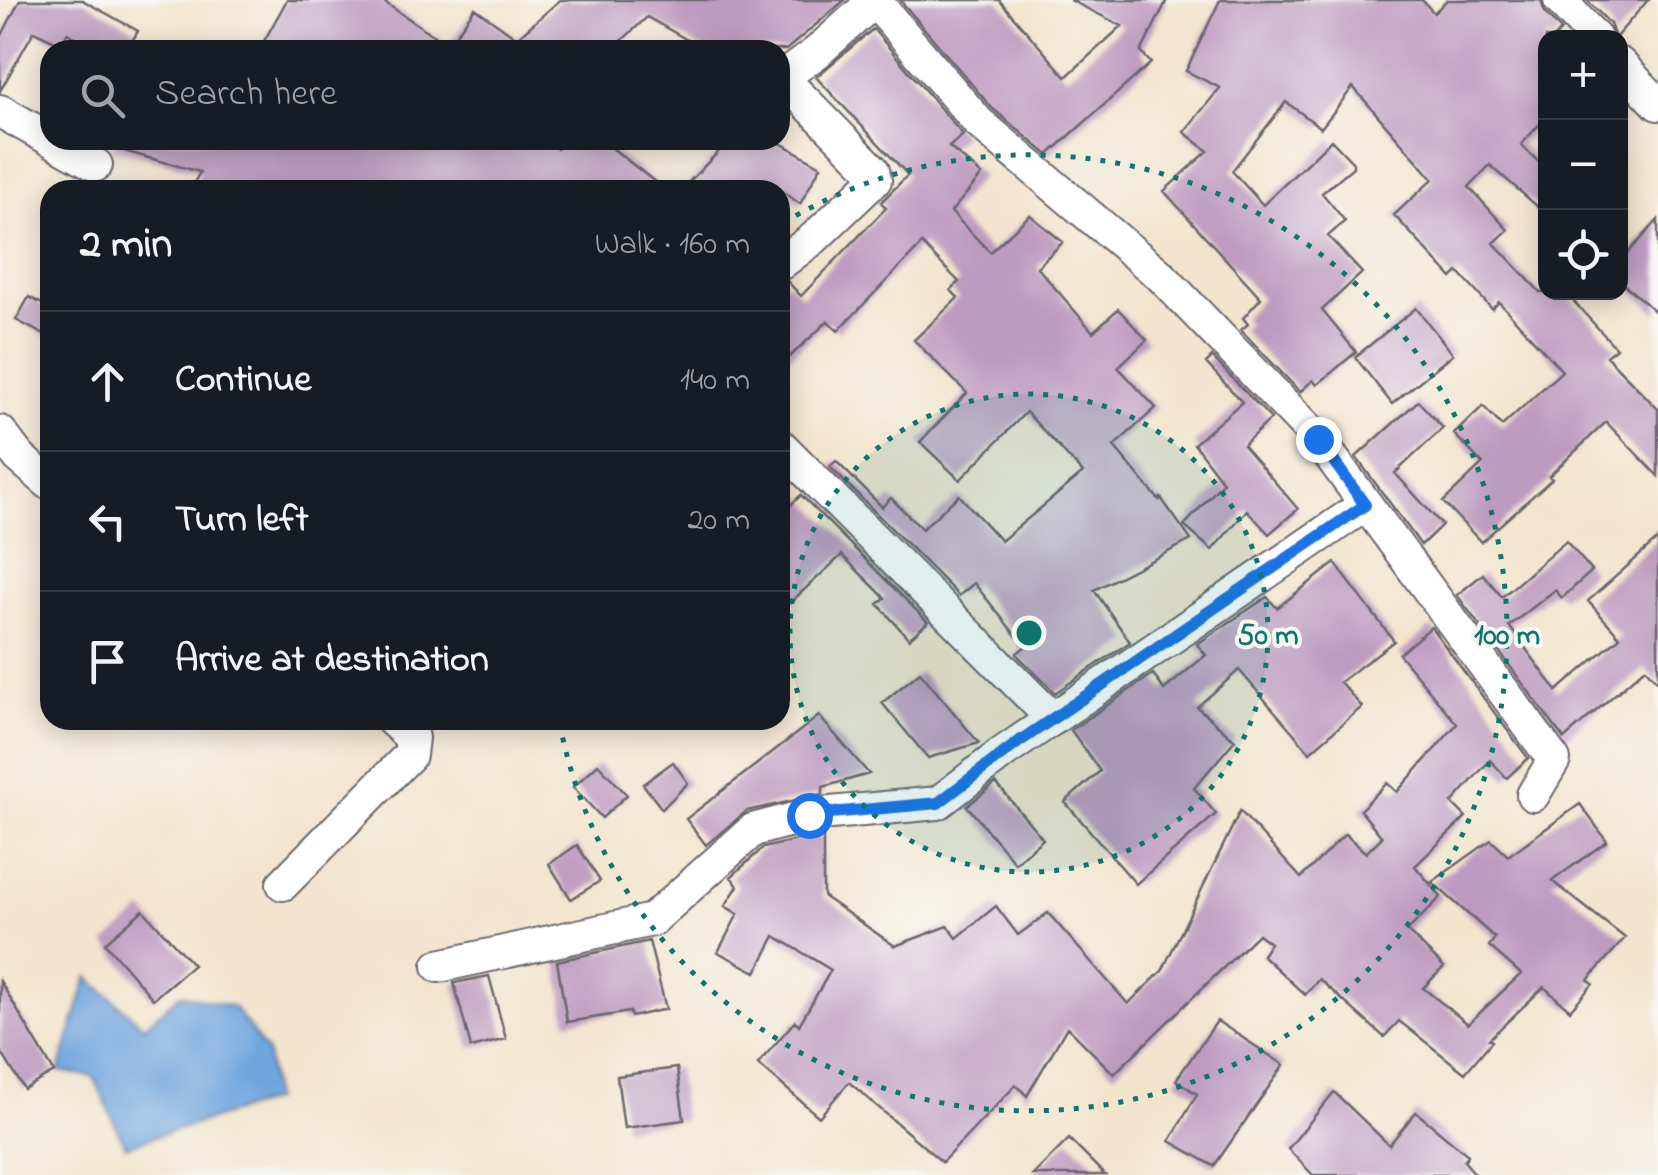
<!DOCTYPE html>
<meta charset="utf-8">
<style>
:root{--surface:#171b24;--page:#242831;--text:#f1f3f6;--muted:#9ea1a6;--line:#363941}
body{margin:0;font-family:"Indie Flower",sans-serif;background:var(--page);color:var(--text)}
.controls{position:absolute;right:30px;top:30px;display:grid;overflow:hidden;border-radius:20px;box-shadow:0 5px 25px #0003}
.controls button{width:90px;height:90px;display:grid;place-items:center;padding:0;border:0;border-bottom:2px solid var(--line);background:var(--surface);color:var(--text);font:50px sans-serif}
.stop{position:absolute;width:30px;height:30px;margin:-22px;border:8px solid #1a73e8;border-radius:50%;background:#fff}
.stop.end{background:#1a73e8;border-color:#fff;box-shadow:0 2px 10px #0008}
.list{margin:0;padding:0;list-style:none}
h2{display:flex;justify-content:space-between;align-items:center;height:130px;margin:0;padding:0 40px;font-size:42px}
h2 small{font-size:32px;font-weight:400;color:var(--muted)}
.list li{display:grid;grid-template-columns:65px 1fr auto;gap:30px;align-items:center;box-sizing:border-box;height:140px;padding:0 40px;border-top:2px solid var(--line)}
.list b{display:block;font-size:38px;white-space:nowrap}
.list em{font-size:32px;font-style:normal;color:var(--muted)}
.icon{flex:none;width:55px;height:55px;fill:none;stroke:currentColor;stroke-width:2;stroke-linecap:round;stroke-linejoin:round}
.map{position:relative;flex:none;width:1658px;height:1175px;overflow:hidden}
.search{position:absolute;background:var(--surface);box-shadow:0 5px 25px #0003;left:40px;top:40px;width:750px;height:110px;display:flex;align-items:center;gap:25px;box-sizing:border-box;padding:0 35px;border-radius:30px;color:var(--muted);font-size:38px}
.panel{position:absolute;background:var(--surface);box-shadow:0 5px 25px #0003;left:40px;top:180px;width:750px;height:550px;border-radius:30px}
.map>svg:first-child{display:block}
.water{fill:#6fa6de;stroke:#48648c;stroke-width:2.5}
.building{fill:#bd9bc0}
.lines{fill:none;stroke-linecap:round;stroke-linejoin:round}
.minor-casing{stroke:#6b666e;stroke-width:36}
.minor{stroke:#fff;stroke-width:32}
.route{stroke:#1a73e8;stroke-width:12}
.ring{fill:none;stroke:#0f766e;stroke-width:5;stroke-dasharray:5 10}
.centre{fill:#0f766e;stroke:#f6f6f2;stroke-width:5}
.ring-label{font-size:30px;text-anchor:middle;font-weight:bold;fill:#0f766e;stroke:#f6f6f2;stroke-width:8;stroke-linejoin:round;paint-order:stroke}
</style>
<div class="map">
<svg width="1658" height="1175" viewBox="0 0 1658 1175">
<rect width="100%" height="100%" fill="#f6f6f2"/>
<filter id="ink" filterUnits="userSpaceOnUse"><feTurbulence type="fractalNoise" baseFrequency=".01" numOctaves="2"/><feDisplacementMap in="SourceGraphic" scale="20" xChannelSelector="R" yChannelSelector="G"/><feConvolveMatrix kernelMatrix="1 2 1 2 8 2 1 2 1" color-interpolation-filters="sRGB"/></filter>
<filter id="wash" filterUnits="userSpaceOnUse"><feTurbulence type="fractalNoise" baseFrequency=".0048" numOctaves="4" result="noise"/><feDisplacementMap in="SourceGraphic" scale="40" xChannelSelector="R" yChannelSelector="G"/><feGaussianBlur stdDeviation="2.25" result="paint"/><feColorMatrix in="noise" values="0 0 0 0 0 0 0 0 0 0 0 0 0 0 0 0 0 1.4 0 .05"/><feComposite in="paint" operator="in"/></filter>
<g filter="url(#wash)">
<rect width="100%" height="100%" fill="#f3e4cd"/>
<path class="water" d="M88,977L144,1027L180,994L234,1007L267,1053L273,1100L125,1146L94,1077L59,1071Z"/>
<g id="blocks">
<path class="building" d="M20,0H82L138,31L127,50H98L67,33L61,44L34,31L0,91V39Z
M287,0H381L448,45L475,8L517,38L560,0H845L786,50H705L647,17L612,50H571L560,40L550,50H259Z
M900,0H999L1066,77L1122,26L1070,0H1167L1141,52L1151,63L1048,155L992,108Z
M1220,0H1422L1434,13L1447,0H1541L1545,13L1561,30L1554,38H1546V117L1521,145L1546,169V214L1490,165L1469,187L1508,230L1494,243L1540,292H1565L1616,348L1606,356L1658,409V476L1606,422L1549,476L1552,479L1481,542L1443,502L1483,464L1454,434L1483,406L1502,426L1562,371L1499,302L1492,309L1458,272L1452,278L1394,215L1433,179L1353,87L1321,128L1286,102L1232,171L1263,205L1331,140L1353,163V167L1322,193L1345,221L1328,236L1362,273L1322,310L1356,352L1317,385L1313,380L1300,392L1241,330L1248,324L1243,318L1261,298L1164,191L1208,151L1184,132L1220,88L1186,71Z
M1587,0H1648L1615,38L1610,24Z
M873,29L963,135L949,147L982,175L951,212L990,252L1030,215L1063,242L1037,267L1093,332L1118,309L1147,340L1118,367L1156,408L1114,446L1159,500L1161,498L1191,540L1094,590L1130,642L1055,693L1019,657L1017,653L1025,647L974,583L959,596L830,467L836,461L882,507L891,498L922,529L959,495L1001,541L1083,473L1026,412L960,480L920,442L967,393L914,340L958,298L951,290L959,282L922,244L838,331L828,321L780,366V284L788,282L801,296L886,208L881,202L908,175L816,77Z
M114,140H544L557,149L564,140H602L665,190H190L200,172L113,148Z
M730,140H775L821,166L800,204L780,190H681Z
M1658,220V314L1620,281V262Z
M29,297L50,308V338L16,320Z
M1416,308L1453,354L1392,404L1355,357Z
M1212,357L1271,419L1243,445L1298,509L1269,534L1247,510L1212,550L1184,526L1223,482L1194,444L1242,402L1206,363Z
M1418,401L1443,428L1395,473L1442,525L1421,545L1356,457Z
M801,495L928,622L909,639L878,604L885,598L842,555L780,612V515Z
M1658,539V682L1645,668L1564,739L1457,595L1483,574L1502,597L1566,541L1592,571L1562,598L1555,590L1509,626L1557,691L1620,637L1588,601Z
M1335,563L1394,641L1340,682L1362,707L1310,752L1239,670L1197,707L1235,740L1194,788L1216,814L1136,884L1065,802L1100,771L1071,730L1153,674L1164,690L1206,655L1197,644L1267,597L1277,608Z
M1431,627L1528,758L1507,778L1490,760L1452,803L1466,817L1415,866L1441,897L1407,931L1444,967L1423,988L1468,1024L1521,974L1489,946L1495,938L1432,882L1491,840L1508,856L1580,804L1607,841L1552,881L1625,938L1588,980L1593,984L1570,1010L1544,987L1489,1039L1492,1041L1465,1073L1399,1021L1384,1037L1319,979L1305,995L1262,955L1270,943L1258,934L1114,1074L1067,1027L1027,1096L1016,1085L942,1162L849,1082L819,1117L758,1064L795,1021L799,1025L831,970L775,936L756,972L718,952L738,914L725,906L738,886L731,877L763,848L823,834V896L895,946L948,926L957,938L996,906L1018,935L1048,913L1128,1004L1162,971L1240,811L1301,878L1345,834L1366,853L1382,837L1360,810L1387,783L1397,792L1457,724L1399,654Z
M920,672L979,743L928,758L913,740L882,703Z
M819,716L869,774L823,787V794L747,811L706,845L686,819Z
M673,762L688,783L662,809L643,784Z
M598,764L627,795L602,818L573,787Z
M996,783L1043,839L1015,863L967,806Z
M577,845L600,881L571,899L549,864Z
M143,910L193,965L153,999L105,943Z
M649,941L666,1009L631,1017L630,1012L567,1022L557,961Z
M489,976L506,1039L471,1048L454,983Z
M0,981L54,1072L24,1089L0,1050Z
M1217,1021L1284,1065L1214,1166L1170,1141L1197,1094L1176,1080Z
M677,1068L684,1120L624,1128L617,1076Z
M1334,1092L1389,1145L1416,1112L1468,1155L1464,1161L1476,1175H1313L1288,1149Z
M1069,1139L1105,1175H1033Z"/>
</g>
</g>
<g filter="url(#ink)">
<use href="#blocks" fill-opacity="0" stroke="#6b666e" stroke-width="2.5"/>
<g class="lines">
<g class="minor-casing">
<path id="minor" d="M874,0L978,122L1161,276L1318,439L1554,760L1533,795
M1560,0L1595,38
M1620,64L1658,104
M0,111L96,165
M780,264L814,238L875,180L873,170L785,81L787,74L816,53L875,0
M0,432L19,457L50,484
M780,445L1053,719
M283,884L410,755L412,738L392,720
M439,966L652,920L753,830L809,815L938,803L1004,752L1365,505"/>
</g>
<use href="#minor" class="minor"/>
</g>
</g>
<g class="lines" filter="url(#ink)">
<path class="route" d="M809,815L938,803L1020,741L1365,505L1318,439"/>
</g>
<circle cx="1029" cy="633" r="239" fill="#0f766e" fill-opacity=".12"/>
<g class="ring">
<circle cx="1029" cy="633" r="239"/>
<path d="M783 223A478 478 0 1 1 559 720"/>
</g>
<circle cx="1029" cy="633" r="15" class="centre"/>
<g class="ring-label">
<text x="1268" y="644">50 m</text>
<text x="1507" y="644">100 m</text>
</g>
</svg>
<div class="controls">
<button>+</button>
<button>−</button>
<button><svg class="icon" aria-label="locate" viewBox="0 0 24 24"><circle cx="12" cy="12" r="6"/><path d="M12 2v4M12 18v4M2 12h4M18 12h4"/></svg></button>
</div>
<div class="stop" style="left:809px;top:815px"></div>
<div class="stop end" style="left:1318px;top:439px"></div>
<div class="search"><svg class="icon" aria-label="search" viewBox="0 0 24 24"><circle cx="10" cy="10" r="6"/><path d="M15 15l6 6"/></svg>Search here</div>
<section class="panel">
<h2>2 min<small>Walk · 160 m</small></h2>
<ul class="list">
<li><svg class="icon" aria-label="ahead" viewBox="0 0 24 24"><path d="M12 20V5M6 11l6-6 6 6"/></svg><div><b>Continue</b></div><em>140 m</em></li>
<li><svg class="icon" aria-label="left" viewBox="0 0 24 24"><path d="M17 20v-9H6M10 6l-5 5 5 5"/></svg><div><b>Turn left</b></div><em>20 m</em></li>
<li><svg class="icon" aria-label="arrive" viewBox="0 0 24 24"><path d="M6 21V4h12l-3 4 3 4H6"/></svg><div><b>Arrive at destination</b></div></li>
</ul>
</section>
</div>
